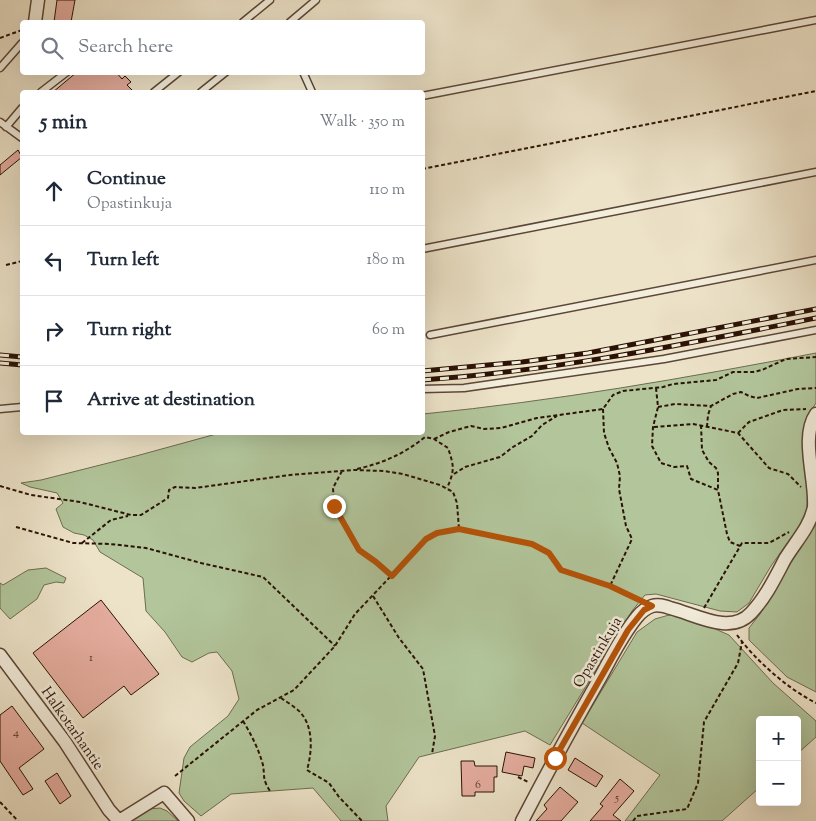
<!DOCTYPE html>
<meta charset="utf-8">
<style>
:root{--surface:#fff;--page:#f6f6f7;--text:#1f2937;--muted:#747a83;--line:#e0e1e3}
body{margin:0;font-family:"Sorts Mill Goudy",serif;background:var(--page);color:var(--text)}
.controls{position:absolute;right:15px;bottom:15px;display:grid;overflow:hidden;border-radius:5px;box-shadow:0 5px 20px #0002}
.controls button{width:45px;height:45px;display:grid;place-items:center;padding:0;border:0;border-bottom:1px solid var(--line);background:var(--surface);color:var(--text);font:25px sans-serif}
.stop{position:absolute;width:15px;height:15px;margin:-11px;border:4px solid #b45309;border-radius:50%;background:#fff}
.stop.end{background:#b45309;border-color:#fff;box-shadow:0 1px 5px #0008}
.list{margin:0;padding:0;list-style:none}
h2{display:flex;justify-content:space-between;align-items:center;height:65px;margin:0;padding:0 20px;font-size:21px}
h2 small{font-size:16px;font-weight:400;color:var(--muted)}
.list li{display:grid;grid-template-columns:32px 1fr auto;gap:15px;align-items:center;box-sizing:border-box;height:70px;padding:0 20px;border-top:1px solid var(--line)}
.list b{display:block;font-size:19px;white-space:nowrap}
.list p{margin:0;font-size:16px;white-space:nowrap;color:var(--muted)}
.list em{font-size:16px;font-style:normal;color:var(--muted)}
.icon{flex:none;width:28px;height:28px;fill:none;stroke:currentColor;stroke-width:2;stroke-linecap:round;stroke-linejoin:round}
.map{position:relative;flex:none;width:816px;height:821px;overflow:hidden}
.search{position:absolute;background:var(--surface);box-shadow:0 5px 20px #0002;left:20px;top:20px;width:405px;height:55px;display:flex;align-items:center;gap:12px;box-sizing:border-box;padding:0 18px;border-radius:5px;color:var(--muted);font-size:19px}
.panel{position:absolute;background:var(--surface);box-shadow:0 5px 20px #0002;left:20px;top:90px;width:405px;height:345px;border-radius:5px}
.map>svg:first-child{display:block}
.green{fill:#b2c59b;stroke:#6e6c50}
.building{fill:#e5ad9f;stroke:#2b1205}
.lines{fill:none;stroke-linecap:round;stroke-linejoin:round}
.service-casing{stroke:#5c4636;stroke-width:9}
.minor-casing{stroke:#5c4636;stroke-width:15}
.path{stroke:#2b1205;stroke-width:2;stroke-dasharray:4 2.5;stroke-linecap:butt}
.service{stroke:#f3eddc;stroke-width:6}
.minor{stroke:#f3eddc;stroke-width:12}
.rail-casing{stroke:#2b1205;stroke-width:5}
.rail{stroke:#f3eddc;stroke-width:3;stroke-dasharray:9;stroke-linecap:butt}
.route{stroke:#b45309;stroke-width:6}
.labels{text-anchor:middle;stroke-width:5;stroke-linejoin:round;paint-order:stroke}
.number-label{font-size:12px;fill:#5a392c}
.street-label{font-size:15px;fill:#2b1205;stroke:#f3eddc}
</style>
<div class="map">
<svg width="816" height="821" viewBox="0 0 816 821">
<rect width="100%" height="100%" fill="#ede3c9"/>
<filter id="stains"><feTurbulence type="fractalNoise" baseFrequency=".004" numOctaves="4"/><feColorMatrix values="0 0 0 0 .2 0 0 0 0 .09 0 0 0 0 .02 0 0 0 .5 -.17"/></filter>
<radialGradient id="worn" r=".72"><stop offset=".6" stop-color="#630" stop-opacity="0"/><stop offset="1" stop-color="#630" stop-opacity=".3"/></radialGradient>
<path class="green" d="M816,353V403L807,417L804,429L803,452L808,485L807,509L801,524L771,566L749,603L737,612L720,611L656,594L645,595L632,611L550,745L525,731L419,757L386,806L388,821H341L313,788L231,794L201,816L184,801L179,793L184,758L190,747L228,716L239,699L232,671L217,652L209,653L192,662L182,657L165,632L146,611L143,578L100,552L93,540L84,535L74,533L63,527L56,509L63,503L57,493L30,487L21,483L41,480L136,456L220,433L422,432L423,414C555,401 686,378 816,353Z
M816,517V692L787,677L749,640V628L760,614L815,523Z
M46,568L66,578L64,583L56,582L44,585L37,599L10,619L0,608V583L3,585L28,570Z
M669,615L688,617L729,635L773,683L816,721V737L797,754V720H760V787L722,821H625L660,775L582,723L637,632L655,619Z
M160,808L167,811L178,821H132L149,809Z"/>
<path class="building" d="M57,0H75L71,22H54Z
M77,72H116L122,79L125,76L131,82L127,85L134,92H53Z
M18,150L22,157L0,175V165Z
M101,600L159,674L131,695L124,686L83,718L33,653Z
M12,706L44,749L19,768L33,789L23,795L0,761V715Z
M506,752L535,758L533,768L524,766L522,776L502,772Z
M575,758L603,776L596,787L568,770Z
M461,761H474L475,766H497V777H494V792H475V796H462Z
M57,773L71,796L60,804L45,781Z
M620,779L634,791L613,815L621,821H590L603,806L600,804Z
M560,787L578,802L561,821H536L547,809L544,805Z"/>
<g class="lines">
<g class="service-casing">
<path id="service" d="M243,22L270,0
M290,22L316,0
M0,68L22,43
M303,72L312,92
M41,92L67,72
M154,92L179,72
M201,92L226,72
M422,96L816,20
M0,122L22,138
M6,127L22,108
M422,249L816,172
M430,335L816,260
M422,389L464,388L664,359L816,330
M0,409L22,407"/>
</g>
<g class="minor-casing">
<path id="minor" d="M35,22L38,0
M0,655L65,742L109,810L119,821
M119,821L164,793L188,821
M522,821C547,773 573,725 600,678C611,658 622,635 637,617C641,612 646,608 652,606C658,604 664,606 670,608C695,614 730,636 751,613C766,597 775,578 785,559C796,541 810,527 814,507C816,479 800,437 816,414"/>
</g>
<path class="path" d="M0,38L22,30
M422,169L816,91
M6,265L22,261
M656,388L658,407L653,427L652,446L661,463L674,467L687,466L691,479L718,490L727,534L730,542L740,546
M658,407L675,404L711,406L733,394L741,392L749,396L757,398L798,389L816,388
M603,409L604,433L609,448L617,463L620,476L619,489L626,526L632,539L610,586
M701,425L702,450L709,462L716,468L718,473V490
M654,427L693,424L738,433L769,468L788,474L801,487
M707,427L708,415L711,406
M738,433L749,422L783,410L806,409
M434,439L449,432L471,426L484,429L501,428L537,418L603,409L613,395L623,391L663,387L673,384L716,380L733,372H753L762,370L786,359L816,357
M357,469C383,463 404,454 425,437L434,439L448,448C454,466 455,470 447,488
M342,471L333,488L334,505L359,550L376,562L392,577
M454,474L465,467L500,457L513,447L532,436L542,425L557,416
M0,486L31,495L80,502L131,515H141L168,498L169,490L175,487L195,488L290,475L354,470L384,471L403,474L440,485L453,492L457,503L459,529
M16,527L73,543L110,544L146,548L201,563L263,577L335,646
M82,543L111,520L128,516
M373,596L399,638L423,669L435,736L432,754
M704,608L742,543H769L789,532
M737,635C755,660 788,689 816,703
M281,698C287,702 295,707 300,712C314,727 312,752 307,770L329,783L339,797L362,821
M243,721C251,734 259,750 263,765C265,778 262,778 270,791
M175,776L257,710L294,690L335,646L355,614L426,539L437,533L459,529L532,544L549,553L561,570L610,586L639,600
M518,777L528,782
M0,802L18,821
M633,821L637,816L687,809L698,783L704,722L738,663L742,642"/>
<use href="#service" class="service"/>
<use href="#minor" class="minor"/>
<g class="rail-casing">
<path id="rail" d="M0,355L22,357
M0,363L22,365
M422,371L522,362L588,353L816,309
M422,380C556,371 685,344 816,318"/>
</g>
<use href="#rail" class="rail"/>
</g>
<g class="lines">
<path class="route" d="M334,506L359,550L376,562L392,576L426,539L437,533L459,529L532,544L549,553L561,570L610,586L652,606L644,610L628,630L555,758"/>
</g>
<g class="labels">
<g class="number-label">
<text x="91" y="661">1</text>
<text x="16" y="736">4</text>
<text x="478" y="788">6</text>
<text x="617" y="801">5</text>
</g>
<g class="street-label">
<text transform="translate(597 652) rotate(-59)" y="5">Opastinkuja</text>
<text transform="translate(73 728) rotate(55)" y="5">Halkotarhantie</text>
</g>
</g>
<rect width="100%" height="100%" filter="url(#stains)"/>
<rect width="100%" height="100%" fill="url(#worn)"/>
</svg>
<div class="controls">
<button>+</button>
<button>−</button>
</div>
<div class="stop" style="left:555px;top:758px"></div>
<div class="stop end" style="left:334px;top:506px"></div>
<div class="search"><svg class="icon" aria-label="search" viewBox="0 0 24 24"><circle cx="10" cy="10" r="6"/><path d="M15 15l6 6"/></svg>Search here</div>
<section class="panel">
<h2>5 min<small>Walk · 350 m</small></h2>
<ul class="list">
<li><svg class="icon" aria-label="ahead" viewBox="0 0 24 24"><path d="M12 20V5M6 11l6-6 6 6"/></svg><div><b>Continue</b><p>Opastinkuja</p></div><em>110 m</em></li>
<li><svg class="icon" aria-label="left" viewBox="0 0 24 24"><path d="M17 20v-9H6M10 6l-5 5 5 5"/></svg><div><b>Turn left</b></div><em>180 m</em></li>
<li><svg class="icon" aria-label="right" viewBox="0 0 24 24"><path d="M7 20v-9h11M14 6l5 5-5 5"/></svg><div><b>Turn right</b></div><em>60 m</em></li>
<li><svg class="icon" aria-label="arrive" viewBox="0 0 24 24"><path d="M6 21V4h12l-3 4 3 4H6"/></svg><div><b>Arrive at destination</b></div></li>
</ul>
</section>
</div>
